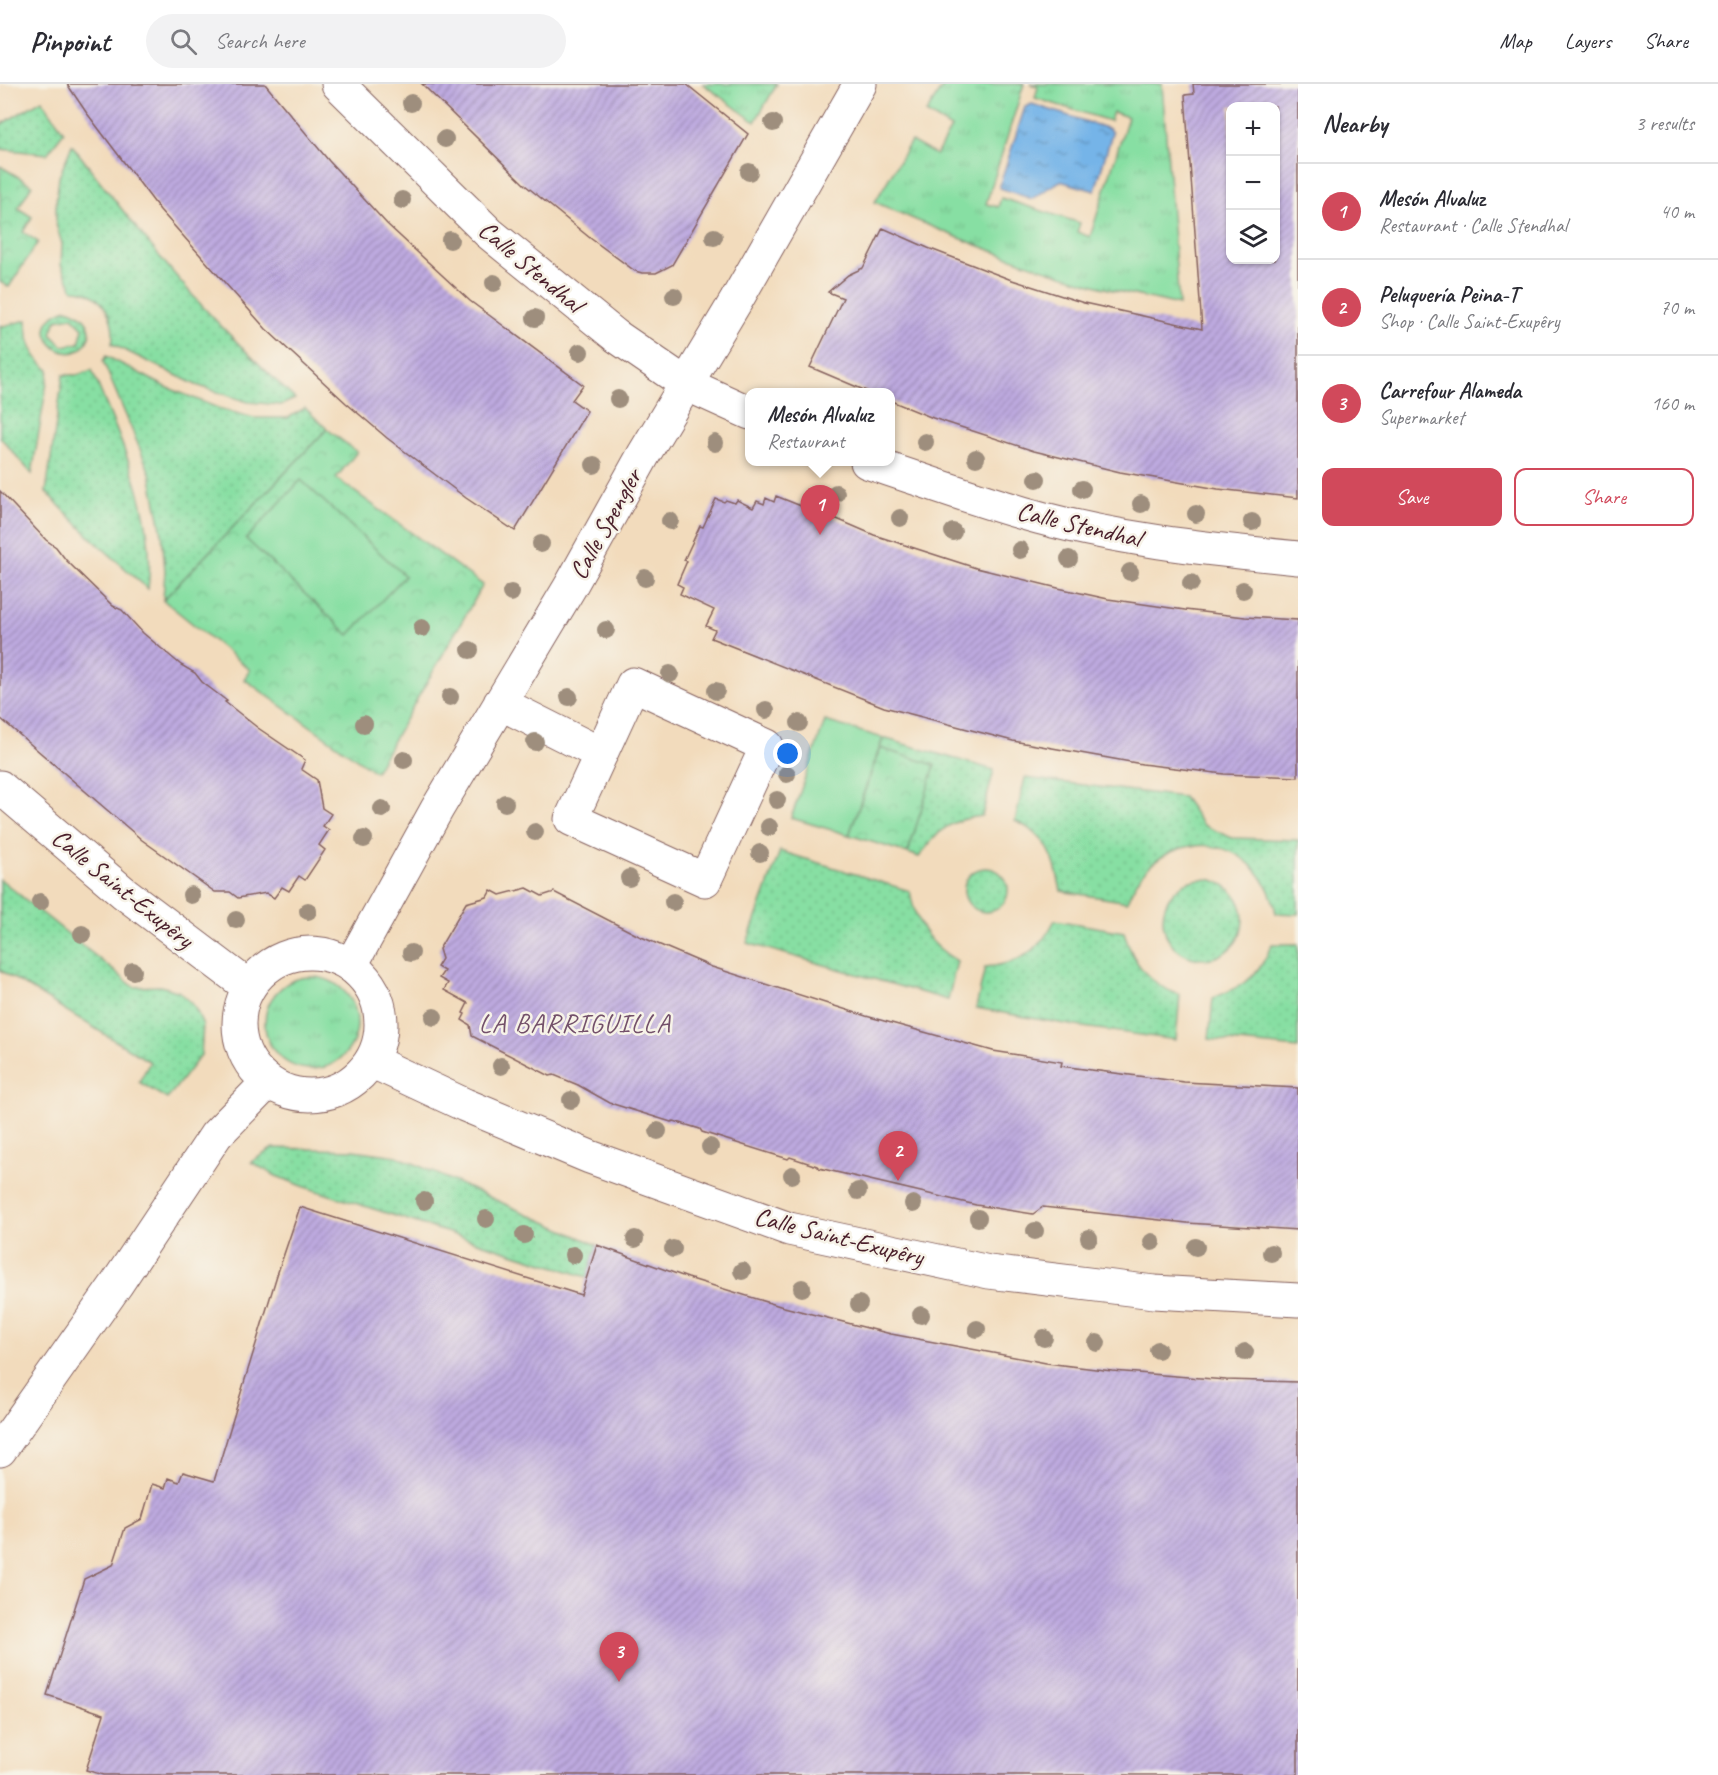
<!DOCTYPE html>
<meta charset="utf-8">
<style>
:root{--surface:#fff;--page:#f2f2f3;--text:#2b2b33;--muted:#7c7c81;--line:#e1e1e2;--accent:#d1495b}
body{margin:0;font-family:Caveat,sans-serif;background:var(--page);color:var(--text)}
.controls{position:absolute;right:18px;top:18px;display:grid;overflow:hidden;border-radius:12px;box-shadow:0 2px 4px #0004}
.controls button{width:54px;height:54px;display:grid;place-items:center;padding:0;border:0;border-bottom:2px solid var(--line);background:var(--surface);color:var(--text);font:30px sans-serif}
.you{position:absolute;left:788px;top:670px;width:21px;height:21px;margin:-15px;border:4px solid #fff;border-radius:50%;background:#1a73e8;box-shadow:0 0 0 9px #1a73e833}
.badge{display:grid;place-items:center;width:39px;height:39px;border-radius:50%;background:var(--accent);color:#fff;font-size:20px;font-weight:700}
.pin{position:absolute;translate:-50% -50px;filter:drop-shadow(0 2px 3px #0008)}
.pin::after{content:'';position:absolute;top:32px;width:21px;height:18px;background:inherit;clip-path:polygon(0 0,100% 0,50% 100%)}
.popup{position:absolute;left:745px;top:304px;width:150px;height:78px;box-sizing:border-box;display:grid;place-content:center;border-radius:12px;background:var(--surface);filter:drop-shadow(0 2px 4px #0005);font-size:20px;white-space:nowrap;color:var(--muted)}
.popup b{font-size:22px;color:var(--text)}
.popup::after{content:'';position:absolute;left:50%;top:100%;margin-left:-12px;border:12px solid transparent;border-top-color:var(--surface)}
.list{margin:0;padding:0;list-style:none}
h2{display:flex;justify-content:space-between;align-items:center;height:78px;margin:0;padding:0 24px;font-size:26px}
h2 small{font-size:20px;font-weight:400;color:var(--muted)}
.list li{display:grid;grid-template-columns:39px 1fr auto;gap:18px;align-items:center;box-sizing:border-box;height:96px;padding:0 24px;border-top:2px solid var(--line)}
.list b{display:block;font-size:22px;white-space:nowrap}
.list p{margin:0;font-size:20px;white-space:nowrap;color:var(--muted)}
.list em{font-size:20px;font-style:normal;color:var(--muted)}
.actions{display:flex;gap:12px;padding:18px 24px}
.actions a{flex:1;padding:14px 0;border:2px solid var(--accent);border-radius:12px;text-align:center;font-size:21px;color:var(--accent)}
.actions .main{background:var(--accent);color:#fff}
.icon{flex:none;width:33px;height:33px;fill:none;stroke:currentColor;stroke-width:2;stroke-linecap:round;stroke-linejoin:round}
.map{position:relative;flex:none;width:1298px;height:1691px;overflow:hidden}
header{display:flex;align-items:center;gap:36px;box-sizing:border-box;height:84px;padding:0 30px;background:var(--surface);border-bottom:2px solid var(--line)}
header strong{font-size:28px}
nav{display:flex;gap:33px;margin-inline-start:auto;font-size:21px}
.search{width:420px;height:54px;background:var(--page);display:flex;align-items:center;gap:15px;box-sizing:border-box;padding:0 21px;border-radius:33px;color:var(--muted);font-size:22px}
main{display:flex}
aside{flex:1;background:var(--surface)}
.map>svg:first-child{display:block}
.grass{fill:url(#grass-tufts);stroke:#687f67;stroke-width:1.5}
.park{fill:url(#park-crowns);stroke:#687f67;stroke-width:1.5}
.garden{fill:url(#garden-dots);stroke:#687f67;stroke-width:1.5;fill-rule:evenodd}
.pitch{fill:#87dfa3;stroke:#687f67;stroke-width:1.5}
.water{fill:url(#water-ripples);stroke:#5f6a8a;stroke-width:1.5}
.building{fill:url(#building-hatch);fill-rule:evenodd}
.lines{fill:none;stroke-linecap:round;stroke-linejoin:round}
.minor-casing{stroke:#85615e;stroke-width:35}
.minor{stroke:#fff;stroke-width:33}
.tree{fill:#9e8e7d}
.labels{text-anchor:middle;stroke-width:5;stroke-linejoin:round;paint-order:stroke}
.street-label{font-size:26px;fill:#4a1f2b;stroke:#f7f3e8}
.neighbourhood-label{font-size:27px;letter-spacing:1.5px;fill:#73506a;stroke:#f7f3e8}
</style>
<header>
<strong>Pinpoint</strong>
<div class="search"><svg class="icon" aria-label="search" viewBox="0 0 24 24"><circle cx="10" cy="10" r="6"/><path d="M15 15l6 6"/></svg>Search here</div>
<nav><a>Map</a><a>Layers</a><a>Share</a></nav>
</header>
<main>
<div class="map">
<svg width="1298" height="1691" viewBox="0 0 1298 1691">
<defs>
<pattern id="grass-tufts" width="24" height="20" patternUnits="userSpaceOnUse" patternTransform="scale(1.5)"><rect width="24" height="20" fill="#87dfa3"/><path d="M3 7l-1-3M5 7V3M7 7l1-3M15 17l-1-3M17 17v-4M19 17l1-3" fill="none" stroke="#76bf8c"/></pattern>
<pattern id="park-crowns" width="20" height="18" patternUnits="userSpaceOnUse" patternTransform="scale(1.5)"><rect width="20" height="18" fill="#87dfa3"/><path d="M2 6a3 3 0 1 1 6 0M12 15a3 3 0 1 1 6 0" fill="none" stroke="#76bf8c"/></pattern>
<pattern id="garden-dots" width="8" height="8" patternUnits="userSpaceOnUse" patternTransform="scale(1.5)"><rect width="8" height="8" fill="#87dfa3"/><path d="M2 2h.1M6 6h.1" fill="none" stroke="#76bf8c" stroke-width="1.8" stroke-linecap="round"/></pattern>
<pattern id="water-ripples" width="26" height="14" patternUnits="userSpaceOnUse" patternTransform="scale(1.5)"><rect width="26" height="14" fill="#74b4e8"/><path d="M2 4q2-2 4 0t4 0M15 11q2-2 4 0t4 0" fill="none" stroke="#6192bc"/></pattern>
<pattern id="building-hatch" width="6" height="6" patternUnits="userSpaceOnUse" patternTransform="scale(1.5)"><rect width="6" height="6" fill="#beaae0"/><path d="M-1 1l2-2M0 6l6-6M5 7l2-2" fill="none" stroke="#9c8ab6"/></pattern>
</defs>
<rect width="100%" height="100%" fill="#f7f3e8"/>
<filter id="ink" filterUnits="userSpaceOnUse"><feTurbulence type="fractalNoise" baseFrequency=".0167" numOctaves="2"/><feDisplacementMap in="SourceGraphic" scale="12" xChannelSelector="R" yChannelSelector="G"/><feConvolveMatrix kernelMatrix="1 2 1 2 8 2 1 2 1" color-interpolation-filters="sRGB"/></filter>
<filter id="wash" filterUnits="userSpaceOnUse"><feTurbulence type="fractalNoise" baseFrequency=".008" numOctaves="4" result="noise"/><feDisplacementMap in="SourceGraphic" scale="24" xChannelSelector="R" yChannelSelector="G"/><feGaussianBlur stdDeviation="1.35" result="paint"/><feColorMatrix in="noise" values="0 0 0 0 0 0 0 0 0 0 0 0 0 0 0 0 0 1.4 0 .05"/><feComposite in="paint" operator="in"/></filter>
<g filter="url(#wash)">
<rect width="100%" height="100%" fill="#f2dbbc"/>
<path class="grass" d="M703,0H777L755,38Z
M944,0H1024L986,120L998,123L1001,114L1080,139L1077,148L1090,153L1128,33L1113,28L1110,37L1035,14L1038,3L1030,0H1162L1179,221C1152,214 1124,210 1098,202C1021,180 948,151 875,118L911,57L936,71L951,44L926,29Z
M265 939a46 46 0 1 1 92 0a46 46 0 1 1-92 0Z"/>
<path class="park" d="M0,82L32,101L18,124L32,133L23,148L38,158L9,203L0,198Z
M327,345L357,368L336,394L483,501L375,688L244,595L250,586L163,516Z
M880,664L936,681L908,769L849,751Z"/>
<path class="garden" d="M42,16L64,48L47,70L0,65V41Z
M72,61C112,113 152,165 195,214C227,250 261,282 295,315L281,321L248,318L196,301L112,260C117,235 101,206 73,206L61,181L62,160L56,140V118L59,93Z
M67,225C82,229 97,242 86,259C66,289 19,241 67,225ZM72,233L83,244L79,259L63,262L51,250L56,236Z
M27,236C27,258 32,272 49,286L32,390L0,353V241L3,242Z
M106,272L166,303L218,324L254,334H288L305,324L327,345L163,516L165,487L162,450L150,389L103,277Z
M92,286C119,355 158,428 148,505L90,453L46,408L63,291H77Z
M883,654L994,686L982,732C948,736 939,746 919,773L908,769L935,681L880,664Z
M1025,694L1183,713L1203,741L1232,754L1298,756V830L1276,829C1259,744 1156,738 1127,818L1061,807C1054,773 1049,752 1015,737Z
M780,767L910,807C915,839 929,861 957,877L948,916L747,859Z
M964 806a22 22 0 1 1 44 0a22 22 0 1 1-44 0Z
M0,795L134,903L161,902L180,908L195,923L203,941L201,971L167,1015L139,998L150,978L0,886Z
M1163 835a40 40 0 1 1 80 0a40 40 0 1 1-80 0Z
M1055,836L1124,848C1133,880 1149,900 1180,911L1176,956L1076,942L976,924L985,883C1019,880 1039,868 1055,836Z
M1272,860H1298V964L1209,955L1213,914C1245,901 1259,893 1272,860Z
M273,1064L353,1066L397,1072L597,1161L587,1193L308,1104L276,1092L251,1078Z"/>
<path class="pitch" d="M301,396L405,492L349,551L246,455Z
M825,637L883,654L849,751L791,734Z"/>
<path class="water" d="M1032,20L1109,45L1112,49L1095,107L1060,97L1032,115L1000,104V100L1025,23Z"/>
<g id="blocks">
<path class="building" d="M67,0H265L329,77L387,140L470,217L583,301L572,316L587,327L515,447L466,414L387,354L346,319L266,245L160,126L86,28Z
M422,0H686L748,50L672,181L656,189H642L635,187L590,154L525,101Z
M1193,0H1298V414L1218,405L1120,388L1034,367L933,334L891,317V309H871L810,283L843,214L828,208L848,191L863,184L883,144L928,164L1009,195L1084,219L1202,245L1185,11L1194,10ZM1230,22H1275V176H1230Z
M0,407L46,456L56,463L66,476L113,522L122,526L143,549L181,581L195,589L202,598L227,617L225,618L258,644L305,676L301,685L317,696L322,724L331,730L323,742L329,746L319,761L325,766L305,796L299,792L289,807L282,803L274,814L266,809L238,814L230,808H215L142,756L0,634Z
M776,412L801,422L802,420L874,451L976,484L1058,504L1108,515L1185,526L1245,533L1298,536V693L1224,690L1142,680L1013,657L884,623L711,554L715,546L706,542L714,526L680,510L683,503L677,500L687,477L684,476L700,442L703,443L716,415L724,418L726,416L735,419L737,416L753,424L757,417L764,420L766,414L774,418Z
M527,804L542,812L554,808L639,852L712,883L866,932L993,967L1062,978L1061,982L1184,998L1298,1004V1146L1187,1139L1043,1123L1033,1130L976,1121L819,1084L817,1082L790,1073L788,1075L702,1048L700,1045L674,1037L671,1038L610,1019L578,1001L554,991L550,992L472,952L470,941L462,936L465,930L463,929L468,919L444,906L448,899L439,894L444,887L437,883L442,875L439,865L466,819L487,813L491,806L500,811Z
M300,1123L581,1211L597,1161L688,1194L780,1222L891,1250L1046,1279L1112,1287L1226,1296L1298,1298V1691H103L86,1686L104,1630L47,1611L84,1495L113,1481L125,1444L142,1435L152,1400L165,1404L168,1394L179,1398L183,1388L214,1397L277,1191Z"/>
</g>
</g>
<g filter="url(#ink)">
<use href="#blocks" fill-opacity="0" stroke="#85615e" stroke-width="1.5"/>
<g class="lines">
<g class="minor-casing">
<path id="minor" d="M338,0L489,149L616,252L686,300L750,329
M867,378C919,395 971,414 1023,429C1112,455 1206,465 1298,474
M633,600L767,662L705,796L571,735Z
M500,619L601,670
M0,703L123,808L249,903
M239 940a71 71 0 1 1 142 0a71 71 0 1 1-142 0Z
M351,881L437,725L570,503L644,370L736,217L860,0
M371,977L465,1021L590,1073L789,1145L989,1188L1154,1208L1298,1216
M0,1366L116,1201L216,1051L268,998"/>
</g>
<use href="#minor" class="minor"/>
</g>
<g class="tree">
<circle cx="411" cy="19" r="9"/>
<circle cx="773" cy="39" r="9"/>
<circle cx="445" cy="55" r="9"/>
<circle cx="749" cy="88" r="9"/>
<circle cx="402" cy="116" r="9"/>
<circle cx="714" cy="153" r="9"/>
<circle cx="450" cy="156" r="9"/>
<circle cx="494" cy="199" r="9"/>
<circle cx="674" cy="212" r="9"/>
<circle cx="535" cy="234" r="9"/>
<circle cx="580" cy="268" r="9"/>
<circle cx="618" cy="315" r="9"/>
<circle cx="925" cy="358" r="9"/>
<circle cx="715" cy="359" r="9"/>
<circle cx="976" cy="374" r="9"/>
<circle cx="594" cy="381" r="9"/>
<circle cx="1037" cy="395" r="9"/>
<circle cx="1082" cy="405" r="9"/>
<circle cx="836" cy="409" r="9"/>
<circle cx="1141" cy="420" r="9"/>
<circle cx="1196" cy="430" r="9"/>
<circle cx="900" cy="434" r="9"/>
<circle cx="670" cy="437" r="9"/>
<circle cx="1252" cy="438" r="9"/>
<circle cx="953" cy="448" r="9"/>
<circle cx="541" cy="460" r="9"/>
<circle cx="1020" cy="466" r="9"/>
<circle cx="1069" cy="475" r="9"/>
<circle cx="1130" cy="488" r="9"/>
<circle cx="645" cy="494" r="9"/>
<circle cx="1191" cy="499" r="9"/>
<circle cx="1243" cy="506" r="9"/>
<circle cx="511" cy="509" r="9"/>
<circle cx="422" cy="544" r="9"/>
<circle cx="606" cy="546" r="9"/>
<circle cx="470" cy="566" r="9"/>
<circle cx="670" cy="590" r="9"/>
<circle cx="716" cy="607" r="9"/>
<circle cx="450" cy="613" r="9"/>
<circle cx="569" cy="613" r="9"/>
<circle cx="766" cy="626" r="9"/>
<circle cx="799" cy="639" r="9"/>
<circle cx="364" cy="640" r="9"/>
<circle cx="535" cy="658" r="9"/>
<circle cx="404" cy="676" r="9"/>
<circle cx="787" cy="690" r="9"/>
<circle cx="777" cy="716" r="9"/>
<circle cx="505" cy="719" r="9"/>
<circle cx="382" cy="725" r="9"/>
<circle cx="769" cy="743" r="9"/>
<circle cx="535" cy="748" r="9"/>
<circle cx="364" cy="755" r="9"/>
<circle cx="760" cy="769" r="9"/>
<circle cx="629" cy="794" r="9"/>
<circle cx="191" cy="811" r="9"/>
<circle cx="40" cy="818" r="9"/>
<circle cx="673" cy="818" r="9"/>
<circle cx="308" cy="827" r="9"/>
<circle cx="236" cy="836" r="9"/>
<circle cx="82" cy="850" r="9"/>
<circle cx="411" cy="869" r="9"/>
<circle cx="133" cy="887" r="9"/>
<circle cx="434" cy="933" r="9"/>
<circle cx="501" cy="982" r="9"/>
<circle cx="571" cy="1016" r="9"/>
<circle cx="658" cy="1047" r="9"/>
<circle cx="710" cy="1063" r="9"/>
<circle cx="792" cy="1091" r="9"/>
<circle cx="858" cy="1107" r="9"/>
<circle cx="424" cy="1117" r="9"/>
<circle cx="913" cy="1120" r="9"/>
<circle cx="978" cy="1134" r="9"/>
<circle cx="486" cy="1135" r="9"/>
<circle cx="1035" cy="1147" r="9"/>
<circle cx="524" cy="1151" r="9"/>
<circle cx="1089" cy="1154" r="9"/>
<circle cx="635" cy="1155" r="9"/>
<circle cx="1152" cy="1158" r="9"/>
<circle cx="1196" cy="1163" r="9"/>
<circle cx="673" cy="1165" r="9"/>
<circle cx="1271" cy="1169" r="9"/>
<circle cx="573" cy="1171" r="9"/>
<circle cx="742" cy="1187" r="9"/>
<circle cx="802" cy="1204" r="9"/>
<circle cx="859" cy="1220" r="9"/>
<circle cx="921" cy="1231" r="9"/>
<circle cx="977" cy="1245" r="9"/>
<circle cx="1044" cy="1254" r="9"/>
<circle cx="1097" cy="1259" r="9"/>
<circle cx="1158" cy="1266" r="9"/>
<circle cx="1245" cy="1268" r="9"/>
</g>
</g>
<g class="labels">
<g class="street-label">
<text transform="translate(531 182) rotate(40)" y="9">Calle Stendhal</text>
<text transform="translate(605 440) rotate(-61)" y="9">Calle Spengler</text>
<text transform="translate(1079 440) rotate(13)" y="9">Calle Stendhal</text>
<text transform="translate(123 804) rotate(39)" y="9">Calle Saint-Exupêry</text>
<text transform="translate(839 1152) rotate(14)" y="9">Calle Saint-Exupêry</text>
</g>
<g class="neighbourhood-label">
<text x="575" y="948">LA BARRIGUILLA</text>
</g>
</g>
</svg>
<div class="controls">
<button>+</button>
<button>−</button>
<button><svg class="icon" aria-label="layers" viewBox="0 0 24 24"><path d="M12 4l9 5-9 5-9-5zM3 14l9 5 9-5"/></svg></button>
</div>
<div class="you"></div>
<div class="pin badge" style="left:820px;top:451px">1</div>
<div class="popup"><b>Mesón Alvaluz</b>Restaurant</div>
<div class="pin badge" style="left:898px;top:1097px">2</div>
<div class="pin badge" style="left:619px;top:1598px">3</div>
</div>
<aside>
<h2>Nearby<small>3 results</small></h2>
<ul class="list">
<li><span class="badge">1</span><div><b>Mesón Alvaluz</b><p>Restaurant · Calle Stendhal</p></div><em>40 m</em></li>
<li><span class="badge">2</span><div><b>Peluquería Peina-T</b><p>Shop · Calle Saint-Exupêry</p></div><em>70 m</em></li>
<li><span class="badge">3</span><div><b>Carrefour Alameda</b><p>Supermarket</p></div><em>160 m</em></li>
</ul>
<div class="actions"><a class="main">Save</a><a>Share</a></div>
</aside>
</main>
